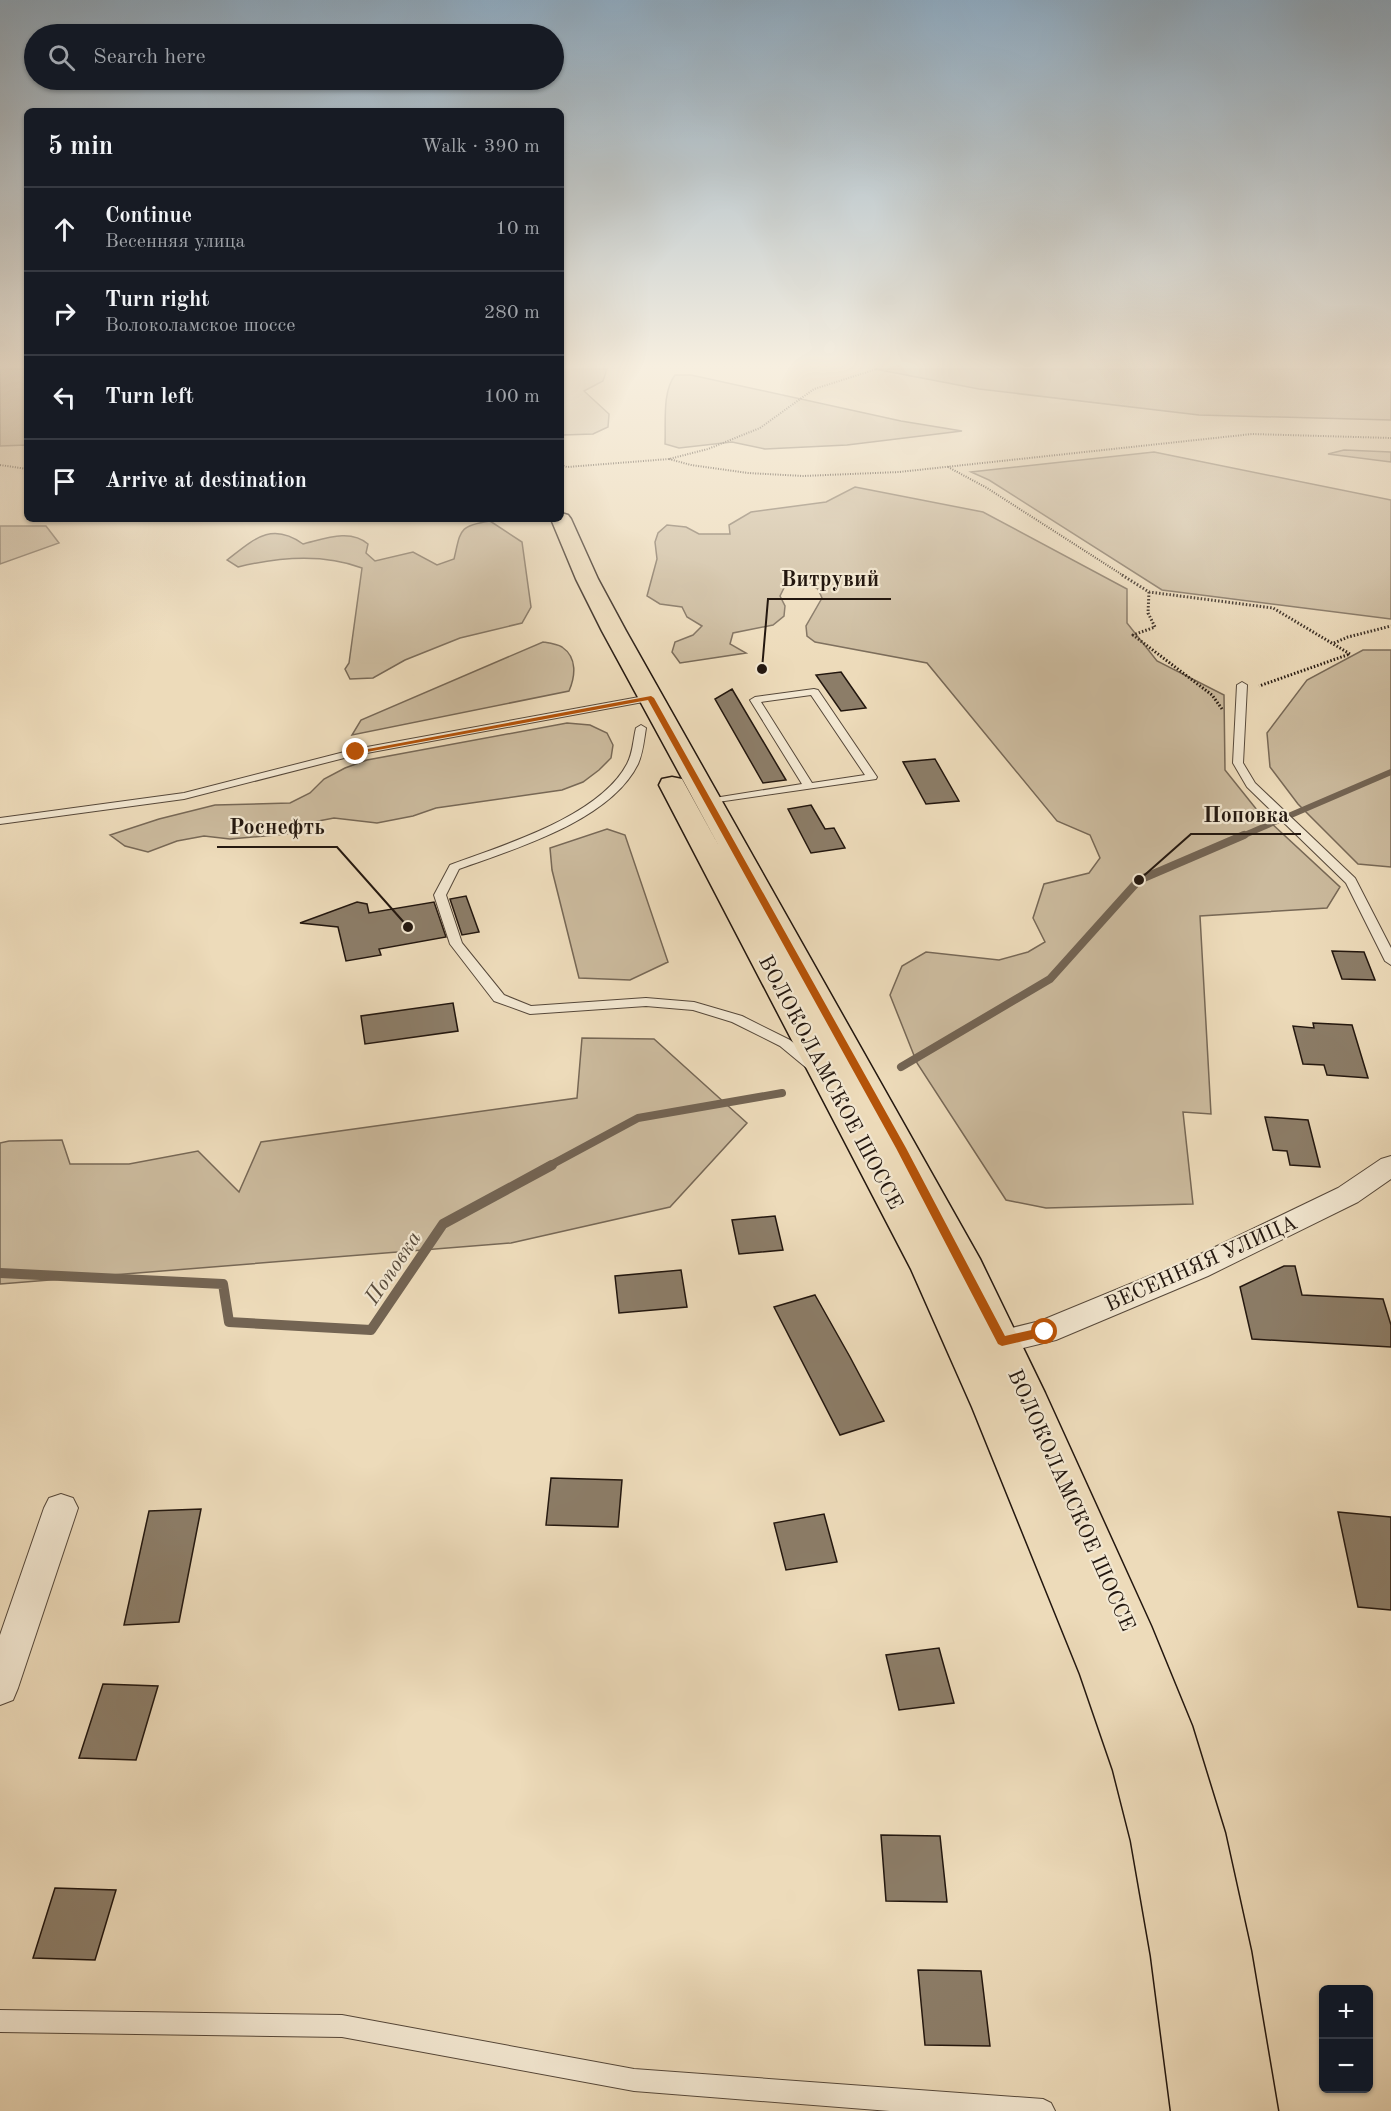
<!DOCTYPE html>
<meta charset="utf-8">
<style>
:root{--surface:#171b24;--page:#20242c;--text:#f1f3f6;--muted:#9ea1a6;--line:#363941}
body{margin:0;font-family:"Old Standard TT",serif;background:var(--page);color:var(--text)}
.controls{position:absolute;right:18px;bottom:18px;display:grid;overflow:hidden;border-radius:9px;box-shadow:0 2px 4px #0004}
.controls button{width:54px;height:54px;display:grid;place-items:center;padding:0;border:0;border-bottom:2px solid var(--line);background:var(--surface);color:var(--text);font:30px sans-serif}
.stop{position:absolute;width:18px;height:18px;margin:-14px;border:4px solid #b45309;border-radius:50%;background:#fff}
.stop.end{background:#b45309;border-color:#fff;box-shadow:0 2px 6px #0008}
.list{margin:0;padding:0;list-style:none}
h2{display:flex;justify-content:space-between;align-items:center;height:78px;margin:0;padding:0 24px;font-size:26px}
h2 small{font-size:20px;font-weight:400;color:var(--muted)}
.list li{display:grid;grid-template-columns:39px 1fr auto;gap:18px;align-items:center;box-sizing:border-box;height:84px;padding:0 24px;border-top:2px solid var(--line)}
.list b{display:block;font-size:22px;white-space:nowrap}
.list p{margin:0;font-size:20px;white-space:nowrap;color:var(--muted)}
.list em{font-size:20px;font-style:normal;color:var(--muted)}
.icon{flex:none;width:33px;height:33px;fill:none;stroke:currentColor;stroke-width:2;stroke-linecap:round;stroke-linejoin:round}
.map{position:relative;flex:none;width:1391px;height:2111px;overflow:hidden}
.search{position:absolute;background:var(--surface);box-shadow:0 2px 4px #0004;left:24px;top:24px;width:540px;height:66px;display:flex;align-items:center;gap:15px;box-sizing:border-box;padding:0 21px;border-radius:33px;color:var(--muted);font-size:22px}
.panel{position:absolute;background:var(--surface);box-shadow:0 2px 4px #0004;left:24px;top:108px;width:540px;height:414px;border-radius:9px}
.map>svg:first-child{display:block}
.green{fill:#cbba9d;stroke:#776856;stroke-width:1.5}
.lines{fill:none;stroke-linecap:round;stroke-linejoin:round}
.stream-far2{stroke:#736453;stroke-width:6}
.stream-far1{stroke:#736453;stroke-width:8}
.stream{stroke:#736453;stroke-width:10}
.building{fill:#8c7d68;stroke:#23170f;stroke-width:1.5}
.service-casing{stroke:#56483a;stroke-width:2}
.minor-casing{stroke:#56483a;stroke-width:2}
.primary-casing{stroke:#23170f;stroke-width:3}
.path-far1{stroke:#23170f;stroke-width:2;stroke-dasharray:1 1.5;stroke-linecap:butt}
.path{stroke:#23170f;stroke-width:3;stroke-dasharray:1.5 2;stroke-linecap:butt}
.service{fill:#f3e8d2;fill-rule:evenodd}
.minor{fill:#f3e8d2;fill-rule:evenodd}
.primary{fill:#eddbba;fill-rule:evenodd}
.route{fill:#b45309}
.labels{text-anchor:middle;stroke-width:4.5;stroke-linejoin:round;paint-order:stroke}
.street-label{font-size:21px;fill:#23170f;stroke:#f3e8d2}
.water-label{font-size:22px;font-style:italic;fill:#584b3c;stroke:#f3e8d2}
.leader{fill:none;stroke:#23170f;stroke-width:2}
.callout-dot{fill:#23170f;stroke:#f3e8d2;stroke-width:2}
.callout-label{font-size:22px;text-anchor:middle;font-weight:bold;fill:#23170f;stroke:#f3e8d2;stroke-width:4.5;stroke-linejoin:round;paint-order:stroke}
</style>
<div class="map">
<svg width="1391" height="2111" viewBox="0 0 1391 2111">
<rect width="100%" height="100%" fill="#eddbba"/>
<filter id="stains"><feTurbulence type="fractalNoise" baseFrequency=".00333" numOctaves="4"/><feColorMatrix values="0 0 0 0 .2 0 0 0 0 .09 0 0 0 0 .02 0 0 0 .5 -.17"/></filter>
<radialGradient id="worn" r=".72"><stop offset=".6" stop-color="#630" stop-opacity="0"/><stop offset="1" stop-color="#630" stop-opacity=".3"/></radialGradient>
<path class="green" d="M0,369H27V445L0,446Z
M561,369H607L603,381L584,391L609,414L608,427L593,434L563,435L561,430Z
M875,369H1391V420L1199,415L979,389Z
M675,375H691L901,421L962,431L847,445L765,449L732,442L679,448L665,444C666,423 662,392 675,375Z
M1344,450L1391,452V462L1328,454Z
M1154,452L1391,500V619L1162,590L989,480L971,472Z
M855,487L983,512L1127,589V623L1157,661L1224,695L1225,770L1257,810L1340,887L1327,908L1200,916L1211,1114L1183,1112L1193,1204L1046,1208L1006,1200L917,1063L890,995L902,966L926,952L999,960L1028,952L1045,942L1033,918L1044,884L1089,873L1100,858L1090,835L1057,821L927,663L815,642L807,636L806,626L822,598L818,589L805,581L785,586L780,596L785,606L784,616L773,625L733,633L730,644L746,653L680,663L672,652L675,642L693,635L702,626L687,617L682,607L660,604L647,596L657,559L655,542L658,533L667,525L686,527L699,534H730L729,525L751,512L826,502Z
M490,521L522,542L531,607L522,623L460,638L405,660L373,678L350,679L345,669L349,663L362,568C322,553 279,557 238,567L227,560C253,540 271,521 303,544C324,539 350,528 368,544L366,553L375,561L413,552L437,565L454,559C461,530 458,526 490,521Z
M0,526H46L59,543L0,564Z
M543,642C549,643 557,644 562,647C578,658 575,677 569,691L352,735L361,720Z
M1363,650H1391V867L1358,864L1298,804L1270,767L1267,733L1307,680Z
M567,723L590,725L607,733L613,745L611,758L599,770L583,782L562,790L436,808L413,816L377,823L334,818L308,823L287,834L230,839L204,836L177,841L148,852L125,846L110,835L159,819L215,805L290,803L310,793L324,779L345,768L367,760Z
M607,829L625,835L668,962L630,980L579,978L552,870L550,848Z
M582,1038L654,1039L747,1123L670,1207L511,1243L0,1284V1143L9,1141L62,1140L70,1164H129L198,1151L239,1192L261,1142L577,1098Z"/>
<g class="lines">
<path class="stream-far2" d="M1240,837L1391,772"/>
<path class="stream-far1" d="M901,1067L1050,979L1139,880L1244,835
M549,1166L638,1118L782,1093"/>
<path class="stream" d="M0,1273L223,1284L229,1322L371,1330L443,1224L552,1165"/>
</g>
<path class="building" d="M841,672L866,708L841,711L816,675Z
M732,689L786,780L763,783L715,699Z
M935,759L959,801L926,804L903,762Z
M811,805L825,829L834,828L845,848L811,853L788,809Z
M466,896L479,932L462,935L450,899Z
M357,902L367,904L369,913L434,902L446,937L379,949L381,955L346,961L338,927L300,923Z
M1332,951L1364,952L1375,980L1342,979Z
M453,1003L458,1031L365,1044L361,1016Z
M1313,1023L1352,1025L1368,1078L1327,1075L1324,1065L1303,1064L1293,1026L1314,1028Z
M1265,1117L1308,1120L1320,1167L1290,1165L1287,1151L1273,1150Z
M775,1216L783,1250L739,1254L732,1220Z
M1284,1266H1295L1302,1295L1383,1299L1391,1325V1347L1252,1339L1240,1287Z
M681,1270L687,1307L619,1313L615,1276Z
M815,1295L850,1357L884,1421L840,1435L774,1307Z
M551,1478L622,1480L618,1527L546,1525Z
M201,1509L179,1622L124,1625L149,1511Z
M1338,1512L1391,1517V1610L1358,1607Z
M824,1514L837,1562L786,1570L774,1523Z
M939,1648L954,1703L899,1710L886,1655Z
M103,1684L158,1686L136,1760L79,1758Z
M881,1835L940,1836L947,1902L886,1901Z
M55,1888L116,1890L95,1960L33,1958Z
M918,1970L981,1971L990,2046L925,2045Z"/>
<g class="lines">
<g class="service-casing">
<path id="service" d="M1242,682L1247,685L1243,763L1255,783L1355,878L1391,948V965L1385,961L1346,883L1247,787L1233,763L1237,685Z
M814,689L818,690L877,777L876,779L704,804V800L708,799L802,784L750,700L755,697ZM811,695L865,775L812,783L761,702Z
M650,695L654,696V700L356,755L184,799L0,824V818L184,793L356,749Z
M641,725L646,728C644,740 643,753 638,764C610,821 514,849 459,869L446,895L462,943L504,995L531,1006L646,998L694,1002L742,1016L790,1040L819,1064L821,1067L819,1070H809L780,1046L732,1022L693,1010L646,1006L530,1014L494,1001L450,944L434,895L450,865C503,845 599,817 627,764C633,753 633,740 636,728Z
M0,2010L342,2015L634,2069L1043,2099L1051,2103L1055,2111H890L634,2091L342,2037L0,2032Z"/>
</g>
<g class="minor-casing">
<path id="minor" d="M1391,1156V1179L1358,1202L1208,1276L1056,1340L1002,1353L991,1349L987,1341L991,1333L1040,1321L1188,1260L1338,1188L1381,1159Z
M61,1494L73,1498L78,1508L18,1688L13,1700L0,1705V1635L44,1508L49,1498Z"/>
</g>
<g class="primary-casing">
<path id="primary" d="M561,513L568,515L571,519L598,579L626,631L980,1259L1045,1393L1151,1626L1192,1726L1225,1833L1251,1951L1278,2111H1171L1151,1956L1131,1841L1113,1770L1080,1674L972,1407L911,1269L659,785L662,779L672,777L682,779L721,850L602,631L576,579L551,519H561Z"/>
</g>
<path class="path-far1" d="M669,459L691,465L748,473L803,476L899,472L1252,434L1391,438
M0,465L27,469
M561,465L567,467L669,459L708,449L760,428L814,389L877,369
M948,467L987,488L1124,576"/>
<path class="path" d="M1122,575L1149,592L1273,608L1350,654L1259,686
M1149,592L1148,613L1155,627L1133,635L1212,695L1222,709
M1334,643L1348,637L1391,626"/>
<use href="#service" class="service"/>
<use href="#minor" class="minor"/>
<use href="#primary" class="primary"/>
</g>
<linearGradient id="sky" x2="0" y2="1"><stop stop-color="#8ea9be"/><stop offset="0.55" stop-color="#f7efe0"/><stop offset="1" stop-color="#f7efe0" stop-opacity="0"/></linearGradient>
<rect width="1391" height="665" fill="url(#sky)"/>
<path class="route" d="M651,696L654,698L906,1148L1005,1336L1045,1327L1049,1329V1335L1002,1346L998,1344L896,1148L648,700L356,754L352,752Z"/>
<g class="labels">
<g class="street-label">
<text transform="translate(831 1082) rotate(62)" y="7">ВОЛОКОЛАМСКОЕ ШОССЕ</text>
<text transform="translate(1201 1263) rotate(-24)" y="7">ВЕСЕННЯЯ УЛИЦА</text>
<text transform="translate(1072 1500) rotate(66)" y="7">ВОЛОКОЛАМСКОЕ ШОССЕ</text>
</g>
<g class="water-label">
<text transform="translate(392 1267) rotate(-56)" y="8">Поповка</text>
</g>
</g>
<path class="leader" d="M762 669L768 599H891M1139 880L1191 834H1301M408 927L337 847H217"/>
<g class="callout-dot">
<circle cx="762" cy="669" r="6"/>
<circle cx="1139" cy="880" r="6"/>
<circle cx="408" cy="927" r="6"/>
</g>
<g class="callout-label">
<text x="830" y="586">Витрувий</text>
<text x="1246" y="822">Поповка</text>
<text x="277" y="834">Роснефть</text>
</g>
<rect width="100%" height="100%" filter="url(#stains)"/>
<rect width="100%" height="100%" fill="url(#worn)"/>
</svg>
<div class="controls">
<button>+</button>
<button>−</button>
</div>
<div class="stop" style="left:1045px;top:1332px"></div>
<div class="stop end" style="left:356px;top:752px"></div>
<div class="search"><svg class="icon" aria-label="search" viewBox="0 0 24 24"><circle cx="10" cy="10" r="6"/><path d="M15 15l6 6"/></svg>Search here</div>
<section class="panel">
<h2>5 min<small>Walk · 390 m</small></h2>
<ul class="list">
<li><svg class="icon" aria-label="ahead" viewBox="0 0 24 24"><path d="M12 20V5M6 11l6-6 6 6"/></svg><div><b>Continue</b><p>Весенняя улица</p></div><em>10 m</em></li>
<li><svg class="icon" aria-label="right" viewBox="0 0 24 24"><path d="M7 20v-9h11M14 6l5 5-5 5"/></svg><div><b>Turn right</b><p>Волоколамское шоссе</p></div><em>280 m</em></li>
<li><svg class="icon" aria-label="left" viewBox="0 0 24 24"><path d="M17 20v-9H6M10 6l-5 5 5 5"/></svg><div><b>Turn left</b></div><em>100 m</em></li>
<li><svg class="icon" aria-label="arrive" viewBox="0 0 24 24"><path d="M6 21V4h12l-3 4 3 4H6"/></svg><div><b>Arrive at destination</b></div></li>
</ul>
</section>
</div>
